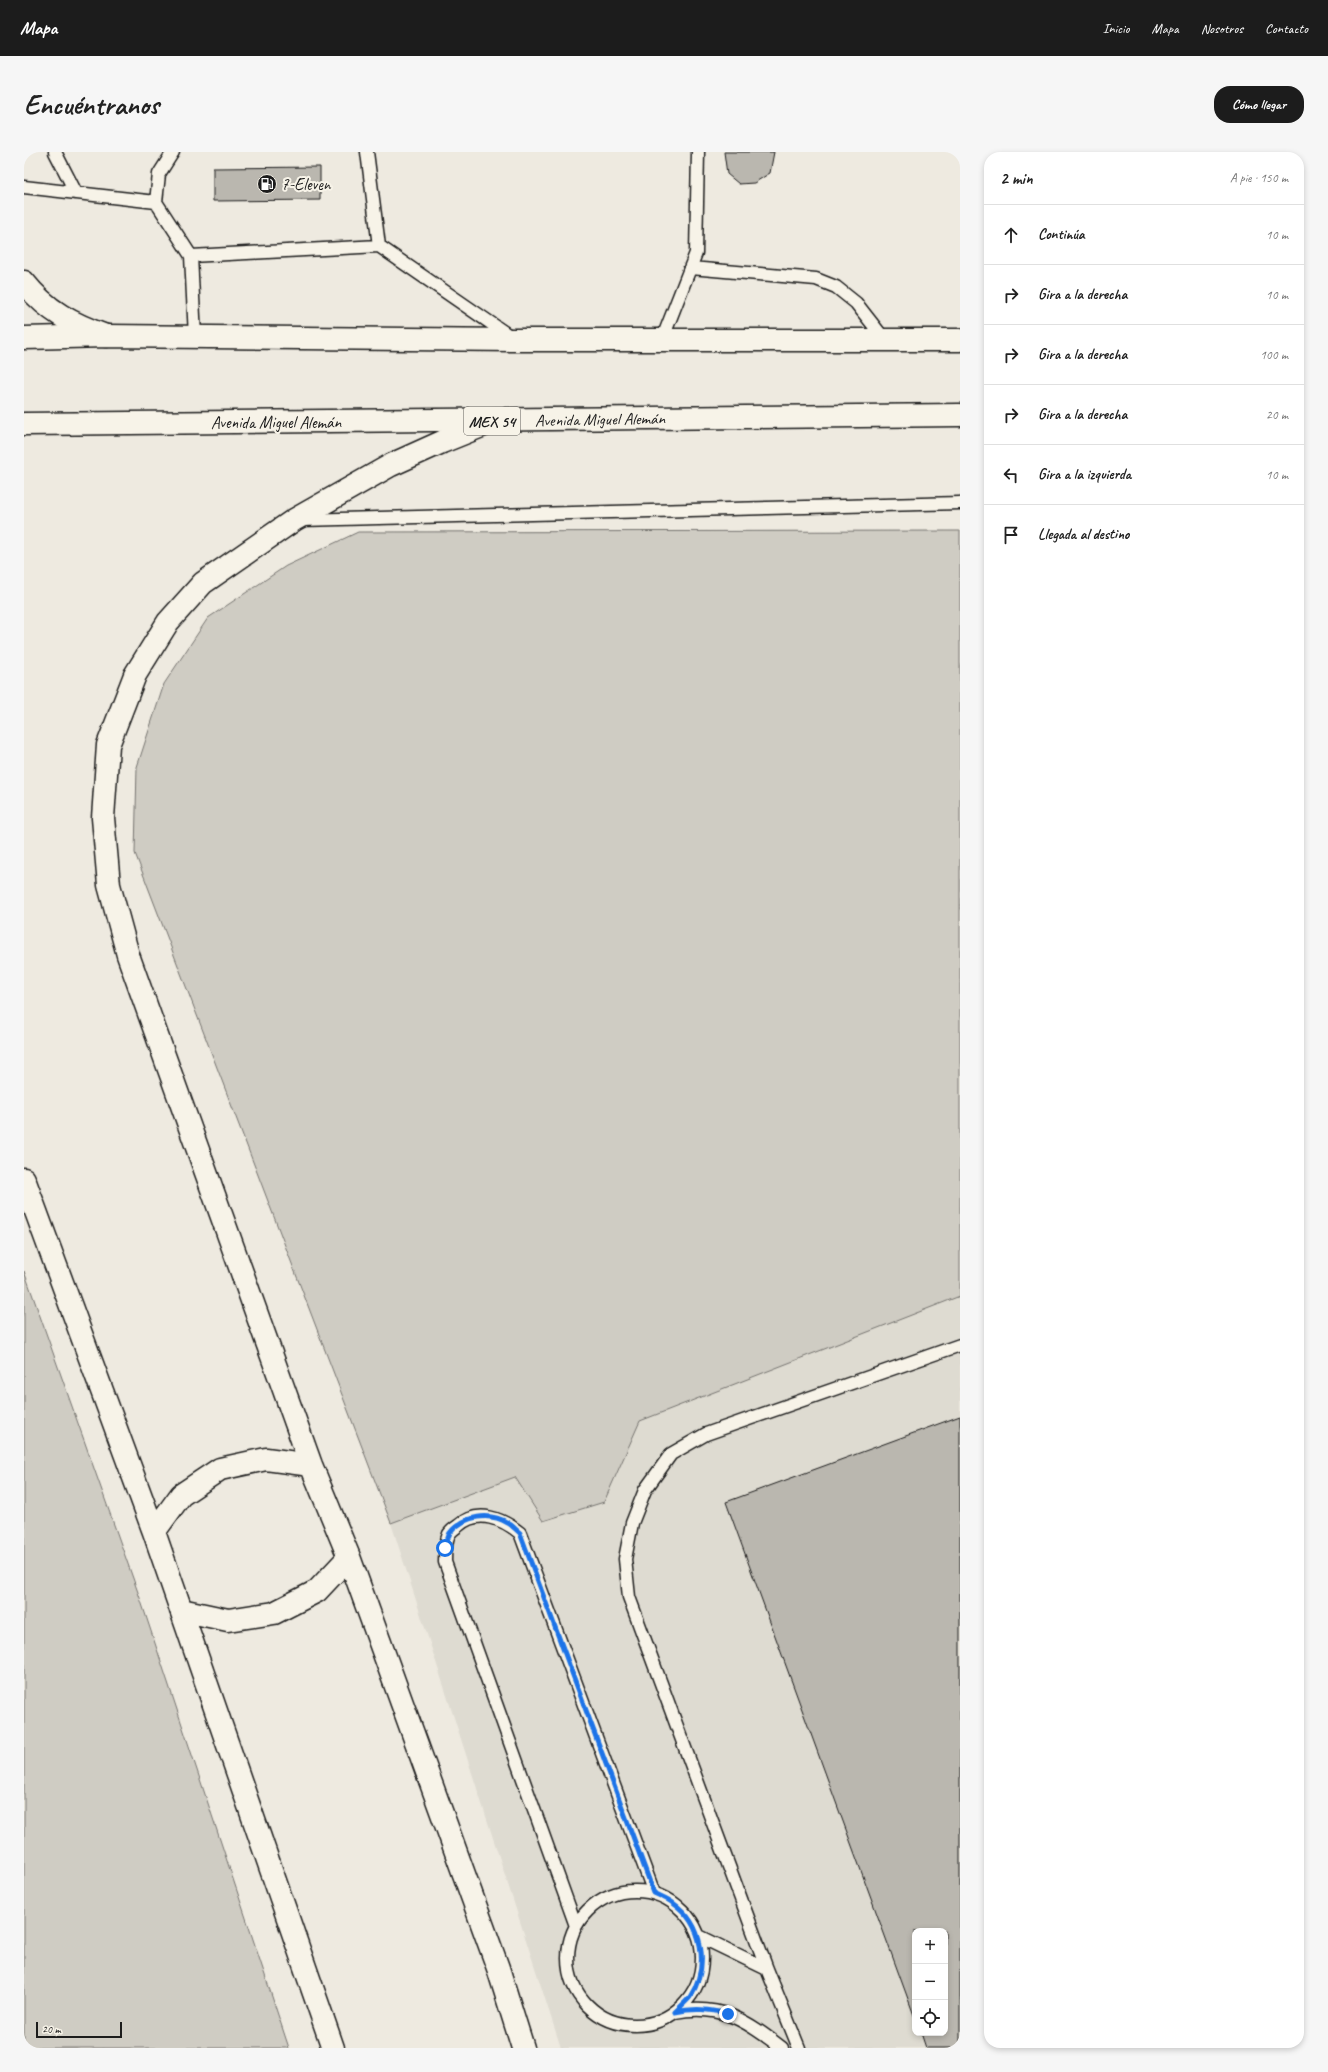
<!DOCTYPE html>
<html lang="es">
<meta charset="utf-8">
<style>
:root{--surface:#fff;--page:#f6f6f6;--text:#222;--muted:#767676;--line:#e0e0e0;--accent:#1c1c1c}
body{margin:0;font-family:Caveat,sans-serif;background:var(--page);color:var(--text)}
.controls{position:absolute;right:12px;bottom:12px;display:grid;overflow:hidden;border-radius:8px;box-shadow:0 2px 6px #0003}
.controls button{width:36px;height:36px;display:grid;place-items:center;padding:0;border:0;border-bottom:1px solid var(--line);background:var(--surface);color:var(--text);font:20px sans-serif}
.scale{position:absolute;left:12px;bottom:10px;width:86px;box-sizing:border-box;padding-left:4px;border:2px solid #1c1c1c;border-top:0;font-size:11px;line-height:14px;white-space:nowrap;color:#1c1c1c;-webkit-text-stroke:3px #f7f3e8;paint-order:stroke}
.stop{position:absolute;width:12px;height:12px;margin:-9px;border:3px solid #1a73e8;border-radius:50%;background:#fff}
.stop.end{background:#1a73e8;border-color:#fff;box-shadow:0 1px 4px #0008}
.list{margin:0;padding:0;list-style:none}
h2{display:flex;justify-content:space-between;align-items:center;height:52px;margin:0;padding:0 16px;font-size:17px}
h2 small{font-size:13px;font-weight:400;color:var(--muted)}
.list li{display:grid;grid-template-columns:26px 1fr auto;gap:12px;align-items:center;box-sizing:border-box;height:60px;padding:0 16px;border-top:1px solid var(--line)}
.list b{display:block;font-size:15px;white-space:nowrap}
.list em{font-size:13px;font-style:normal;color:var(--muted)}
.icon{flex:none;width:22px;height:22px;fill:none;stroke:currentColor;stroke-width:2;stroke-linecap:round;stroke-linejoin:round}
.map{position:relative;flex:none;width:936px;height:1896px;overflow:hidden;border-radius:16px}
header{display:flex;align-items:center;gap:24px;box-sizing:border-box;height:56px;padding:0 20px;background:var(--accent);color:#fff}
header strong{font-size:19px}
nav{display:flex;gap:22px;margin-inline-start:auto;font-size:14px}
.intro{display:flex;align-items:center;justify-content:space-between;box-sizing:border-box;height:96px;padding:0 24px}
h1{margin:0;font-size:28px}
.button{padding:10px 18px;border-radius:16px;background:var(--accent);color:#fff;font-size:14px;font-weight:700}
main{display:flex;gap:24px;padding:0 24px}
aside{flex:1;background:var(--surface);border-radius:16px;box-shadow:0 2px 6px #0003}
.map>svg:first-child{display:block}
.built{fill:#dedbd1;fill-rule:evenodd}
.green{fill:#cfccc3;stroke:#767470}
.building{fill:#bab7af;stroke:#1c1c1c}
.lines{fill:none;stroke-linecap:round;stroke-linejoin:round}
.service-casing{stroke:#1c1c1c;stroke-width:15}
.minor-casing{stroke:#1c1c1c;stroke-width:25}
.secondary-casing{stroke:#1c1c1c;stroke-width:25}
.trunk-casing{stroke:#1c1c1c;stroke-width:25}
.service{stroke:#f7f3e8;stroke-width:12}
.minor{stroke:#f7f3e8;stroke-width:22}
.secondary{stroke:#f7f3e8;stroke-width:22}
.trunk{stroke:#f7f3e8;stroke-width:22}
.route{stroke:#1a73e8;stroke-width:5}
.labels{text-anchor:middle;stroke-width:4;stroke-linejoin:round;paint-order:stroke}
.shield{fill:#f7f3e8;stroke:#5e5c59;stroke-width:1}
.shield-label{font-size:16px;font-weight:bold;fill:#1c1c1c}
.poi-label{font-size:17px;fill:#1c1c1c;stroke:#f7f3e8;text-anchor:start}
.street-label{font-size:17px;fill:#1c1c1c;stroke:#f7f3e8}
</style>
<header>
<strong>Mapa</strong>
<nav><a>Inicio</a><a>Mapa</a><a>Nosotros</a><a>Contacto</a></nav>
</header>
<div class="intro"><h1>Encuéntranos</h1><a class="button">Cómo llegar</a></div>
<main>
<div class="map">
<svg width="936" height="1896" viewBox="0 0 936 1896">
<rect width="100%" height="100%" fill="#eeeae0"/>
<filter id="ink" filterUnits="userSpaceOnUse"><feTurbulence type="fractalNoise" baseFrequency=".025" numOctaves="2"/><feDisplacementMap in="SourceGraphic" scale="8" xChannelSelector="R" yChannelSelector="G"/><feConvolveMatrix kernelMatrix="1 2 1 2 8 2 1 2 1" color-interpolation-filters="sRGB"/></filter>
<g filter="url(#ink)">
<path class="built" d="M936,379V1896H537L367,1371L111,702L113,615L140,532L184,466L262,414L334,380ZM891,1779H921V1881H891Z"/>
<path class="green" d="M936,379V1144L616,1269L580,1350L519,1369L491,1325L367,1371L111,701L113,615L140,532L184,466L262,414L334,380Z
M0,1119L116,1446L265,1896H0Z"/>
<path class="building" d="M700,0H750L746,21L730,31L715,32L703,22Z
M296,15V48L189,49V16Z
M936,1264V1896H902L897,1881H921V1779H891V1866L702,1350Z"/>
<g class="lines">
<g class="service-casing">
<path id="service" d="M31,0L52,41
M149,0L135,22L132,50L167,104L171,185
M343,0L355,94
M0,35L132,50
M167,104L355,94L487,185
M667,116L792,127L812,135L832,151L861,188
M638,188L672,101L674,0
M277,368L936,351
M544 1806a67 67 0 1 1 134 0a67 67 0 1 1-134 0Z
M552,1774L421,1410C421,1401 421,1391 425,1382C427,1379 431,1376 434,1374C454,1356 479,1367 496,1381L630,1741
M675,1784L743,1817
M651,1860C697,1851 723,1869 758,1896
M775,1896L743,1817L605,1445L601,1407L608,1371L621,1338L647,1302L682,1282L936,1193"/>
</g>
<g class="minor-casing">
<path id="minor" d="M470,269L418,290L367,313L270,368L179,431L144,470L111,523L84,593L79,666L85,733L104,803L287,1313L325,1405L474,1816L499,1896
M0,1027L130,1380L309,1896
M130,1380L157,1343L196,1317L242,1307L287,1313
M157,1458L204,1468L250,1461L293,1439L325,1405"/>
</g>
<g class="secondary-casing">
<path id="secondary" d="M0,130C23,159 48,172 82,184"/>
</g>
<g class="trunk-casing">
<path id="trunk" d="M0,186L83,184L491,188H936
M0,272L936,263"/>
</g>
<use href="#service" class="service"/>
<use href="#minor" class="minor"/>
<use href="#secondary" class="secondary"/>
<use href="#trunk" class="trunk"/>
</g>
</g>
<g class="lines" filter="url(#ink)">
<path class="route" d="M421,1396C423,1391 424,1384 426,1381C440,1363 466,1360 484,1371C488,1373 492,1378 496,1381L630,1741C636,1744 644,1747 649,1751C679,1772 686,1814 666,1845C662,1850 656,1855 651,1860C670,1856 685,1857 704,1862"/>
</g>
<defs>
<g id="fuel-disc" transform="scale(1)"><circle r="9.5" fill="#1c1c1c" stroke="#f7f3e8"/><path d="M-5.5-6h7V0h2V4h1.3V-2.5L3-4.5l.8-.8L6-3V5H2.5V1h-1V6h-7ZM-4.2-4.7v3.2H.2V-4.7Z" fill="#fff"/></g>
</defs>
<g fill-rule="evenodd">
<use href="#fuel-disc" x="243" y="32"/>
</g>
<g class="labels">
<rect class="shield" x="440" y="255" width="56" height="28" rx="3"/>
<g class="shield-label">
<text x="468" y="275">MEX 54</text>
</g>
<g class="poi-label">
<text x="257" y="38">7-Eleven</text>
</g>
<g class="street-label">
<text transform="translate(576 267) rotate(-1)" y="6">Avenida Miguel Alemán</text>
<text x="252" y="276">Avenida Miguel Alemán</text>
</g>
</g>
</svg>
<div class="controls">
<button>+</button>
<button>−</button>
<button><svg class="icon" aria-label="locate" viewBox="0 0 24 24"><circle cx="12" cy="12" r="6"/><path d="M12 2v4M12 18v4M2 12h4M18 12h4"/></svg></button>
</div>
<div class="scale">20 m</div>
<div class="stop" style="left:421px;top:1396px"></div>
<div class="stop end" style="left:704px;top:1862px"></div>
</div>
<aside>
<h2>2 min<small>A pie · 150 m</small></h2>
<ul class="list">
<li><svg class="icon" aria-label="ahead" viewBox="0 0 24 24"><path d="M12 20V5M6 11l6-6 6 6"/></svg><div><b>Continúa</b></div><em>10 m</em></li>
<li><svg class="icon" aria-label="right" viewBox="0 0 24 24"><path d="M7 20v-9h11M14 6l5 5-5 5"/></svg><div><b>Gira a la derecha</b></div><em>10 m</em></li>
<li><svg class="icon" aria-label="right" viewBox="0 0 24 24"><path d="M7 20v-9h11M14 6l5 5-5 5"/></svg><div><b>Gira a la derecha</b></div><em>100 m</em></li>
<li><svg class="icon" aria-label="right" viewBox="0 0 24 24"><path d="M7 20v-9h11M14 6l5 5-5 5"/></svg><div><b>Gira a la derecha</b></div><em>20 m</em></li>
<li><svg class="icon" aria-label="left" viewBox="0 0 24 24"><path d="M17 20v-9H6M10 6l-5 5 5 5"/></svg><div><b>Gira a la izquierda</b></div><em>10 m</em></li>
<li><svg class="icon" aria-label="arrive" viewBox="0 0 24 24"><path d="M6 21V4h12l-3 4 3 4H6"/></svg><div><b>Llegada al destino</b></div></li>
</ul>
</aside>
</main>
